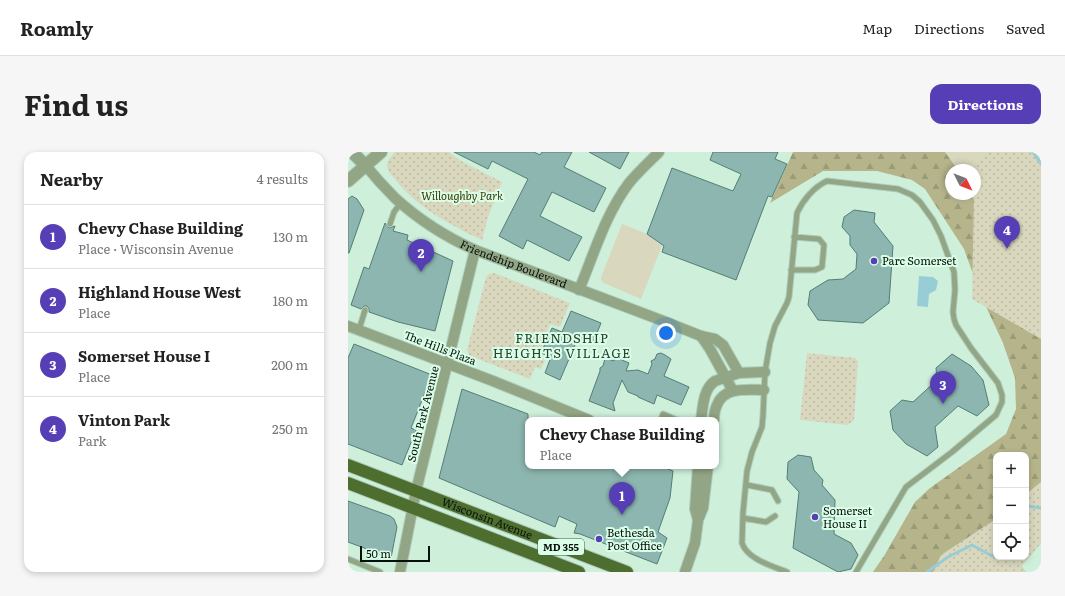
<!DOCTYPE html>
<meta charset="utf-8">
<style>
:root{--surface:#fff;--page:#f6f6f6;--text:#222;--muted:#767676;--line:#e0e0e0;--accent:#563eb6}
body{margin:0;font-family:Literata,serif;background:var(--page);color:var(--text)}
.controls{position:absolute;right:12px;bottom:12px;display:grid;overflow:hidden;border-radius:8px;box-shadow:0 2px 6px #0003}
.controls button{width:36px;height:36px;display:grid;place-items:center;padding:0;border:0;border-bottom:1px solid var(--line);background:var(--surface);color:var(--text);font:20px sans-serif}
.compass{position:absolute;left:597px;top:12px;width:36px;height:36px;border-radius:50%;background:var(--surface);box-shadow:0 2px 6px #0003;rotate:132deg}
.scale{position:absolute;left:12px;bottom:10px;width:70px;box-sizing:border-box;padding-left:4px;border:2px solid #05110a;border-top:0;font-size:11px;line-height:14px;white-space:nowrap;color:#05110a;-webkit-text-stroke:3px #dbfee8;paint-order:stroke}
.you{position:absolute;left:318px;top:181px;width:14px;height:14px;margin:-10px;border:3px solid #fff;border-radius:50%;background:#1a73e8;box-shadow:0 0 0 6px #1a73e833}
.badge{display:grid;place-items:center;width:26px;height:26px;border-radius:50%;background:var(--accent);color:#fff;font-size:13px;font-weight:700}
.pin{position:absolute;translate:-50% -33px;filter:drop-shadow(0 1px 2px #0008)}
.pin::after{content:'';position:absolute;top:21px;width:14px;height:12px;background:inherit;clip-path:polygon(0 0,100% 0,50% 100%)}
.popup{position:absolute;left:177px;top:265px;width:194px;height:52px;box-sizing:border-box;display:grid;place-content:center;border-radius:8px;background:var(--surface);filter:drop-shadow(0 1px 3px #0005);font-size:13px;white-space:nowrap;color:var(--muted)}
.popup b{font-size:15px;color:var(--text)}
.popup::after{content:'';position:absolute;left:50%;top:100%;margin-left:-8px;border:8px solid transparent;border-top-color:var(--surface)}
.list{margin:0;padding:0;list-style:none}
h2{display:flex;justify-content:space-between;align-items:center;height:52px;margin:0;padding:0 16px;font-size:17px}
h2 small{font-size:13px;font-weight:400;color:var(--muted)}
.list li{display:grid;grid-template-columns:26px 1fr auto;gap:12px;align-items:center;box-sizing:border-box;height:64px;padding:0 16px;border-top:1px solid var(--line)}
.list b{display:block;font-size:15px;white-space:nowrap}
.list p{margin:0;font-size:13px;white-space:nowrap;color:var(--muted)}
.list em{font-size:13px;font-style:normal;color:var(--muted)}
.icon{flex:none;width:22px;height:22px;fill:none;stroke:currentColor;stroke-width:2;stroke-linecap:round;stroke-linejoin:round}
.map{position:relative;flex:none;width:693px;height:420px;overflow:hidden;border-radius:12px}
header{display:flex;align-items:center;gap:24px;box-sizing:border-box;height:56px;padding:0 20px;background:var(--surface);border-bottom:1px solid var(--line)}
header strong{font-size:19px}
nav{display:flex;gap:22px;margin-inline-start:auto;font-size:14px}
.intro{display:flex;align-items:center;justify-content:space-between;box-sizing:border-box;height:96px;padding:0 24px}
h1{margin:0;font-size:28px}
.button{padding:10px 18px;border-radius:12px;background:var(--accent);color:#fff;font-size:14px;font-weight:700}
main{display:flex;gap:24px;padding:0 24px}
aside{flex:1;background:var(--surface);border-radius:12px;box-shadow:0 2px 6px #0003}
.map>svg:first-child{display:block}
.grass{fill:#d9d8be}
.forest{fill:url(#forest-firs);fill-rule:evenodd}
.park{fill:url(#park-dots)}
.water{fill:#98cdd6}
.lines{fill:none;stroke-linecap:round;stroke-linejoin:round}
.stream{stroke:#98cdd6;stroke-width:3}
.building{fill:#8cb6af;stroke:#557d76}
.service-casing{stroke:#aeccba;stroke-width:7}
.minor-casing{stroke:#aeccba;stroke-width:12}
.tertiary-casing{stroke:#aeccba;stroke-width:14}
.primary-casing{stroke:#aeccba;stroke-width:14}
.service{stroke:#92a584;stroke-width:5}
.minor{stroke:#92a584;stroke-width:10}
.tertiary{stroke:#92a584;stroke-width:12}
.primary{stroke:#4d6e2f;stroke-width:12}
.poi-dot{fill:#563eb6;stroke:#dbfee8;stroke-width:1.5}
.labels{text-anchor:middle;stroke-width:4;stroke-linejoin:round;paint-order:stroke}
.shield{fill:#dbfee8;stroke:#45584d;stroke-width:1}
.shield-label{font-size:10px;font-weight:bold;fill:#05110a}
.park-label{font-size:11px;font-style:italic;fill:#3c3905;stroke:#dbfee8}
.poi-label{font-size:11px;fill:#05110a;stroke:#dbfee8;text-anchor:start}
.street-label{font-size:11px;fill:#05110a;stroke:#dbfee8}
.quarter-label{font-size:13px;letter-spacing:1px;fill:#274433;stroke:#dbfee8}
</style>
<header>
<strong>Roamly</strong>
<nav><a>Map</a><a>Directions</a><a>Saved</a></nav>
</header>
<div class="intro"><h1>Find us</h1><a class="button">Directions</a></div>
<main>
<aside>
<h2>Nearby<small>4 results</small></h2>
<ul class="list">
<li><span class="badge">1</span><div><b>Chevy Chase Building</b><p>Place · Wisconsin Avenue</p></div><em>130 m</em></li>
<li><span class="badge">2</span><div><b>Highland House West</b><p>Place</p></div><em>180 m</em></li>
<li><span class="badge">3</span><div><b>Somerset House I</b><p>Place</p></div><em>200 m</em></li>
<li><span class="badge">4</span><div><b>Vinton Park</b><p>Park</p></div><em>250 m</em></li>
</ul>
</aside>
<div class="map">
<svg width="693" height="420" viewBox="0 0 693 420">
<defs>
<pattern id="forest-firs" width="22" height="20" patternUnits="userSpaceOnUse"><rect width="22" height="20" fill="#b5b48b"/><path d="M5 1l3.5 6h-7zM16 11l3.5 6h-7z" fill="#9a9a77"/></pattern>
<pattern id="park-dots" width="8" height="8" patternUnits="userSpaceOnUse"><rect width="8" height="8" fill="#d9d8be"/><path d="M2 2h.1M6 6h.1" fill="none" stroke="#b9b8a2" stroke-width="1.8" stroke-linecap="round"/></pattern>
</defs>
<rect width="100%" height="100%" fill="#cef0db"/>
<path class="grass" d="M597,0H643L623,18H610Z
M274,72L297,81L314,94L293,147L256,131L253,128V125Z"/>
<path class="forest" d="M445,0H597L610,18H603V42H627V18H623L643,0H693V391L673,414L678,420H525L536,404L567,350L582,336L658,282L668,257L667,226L655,191L633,144L616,97L577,37L564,28L529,19H475L422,51ZM648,303H678V405H648Z"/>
<path class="park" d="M47,0H101L113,9L154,30L140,65L134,88C102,73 68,55 46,26C43,22 39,19 39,13C39,8 44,4 47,0Z
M643,0H693V187L624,147L626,47L622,42H627V18H623Z
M146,121L222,151L212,175L202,172L190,203L198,206L193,217L187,215L182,227L122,204L119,198L138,125L141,122Z
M459,201L507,206L510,209L506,268L500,273L452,268Z
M693,330V391L673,414L678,420H585L593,403L648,367V405H678V342Z"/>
<path class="water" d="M571,124L585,125L590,129L588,138L581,142L580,155L569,154Z"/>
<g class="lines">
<path class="stream" d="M685,0L693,12
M678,356L680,354L693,356
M579,420L600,405L624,393L644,404L648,401"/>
</g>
<path class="building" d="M106,0H186L192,3L194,0H224L216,15L258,36L246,60L204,40L192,64L234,85L221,109L179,88L175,97L151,84L180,27L144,9L140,17Z
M241,0H281L272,17Z
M365,0H430L427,7L439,12L424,45L420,44L388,128L314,100L316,94L299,82L324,16L385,39L393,22L362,8Z
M4,44L9,47L16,58L1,101H0V47Z
M506,58L527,61L526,70L545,94L541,151L515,171L470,168L460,153L462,139L480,128L495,127L508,117L509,102L502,93V84L494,75L496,65Z
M37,71L39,74L41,76L47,74L45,79L60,83L59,88L105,109L87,179L50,170L21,160V157L19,154H16L13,157L3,153L16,115L21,117Z
M223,159L253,171L245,191L230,186L212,228L197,221L203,205L193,201L204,176L214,180Z
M6,192L84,223L63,276L68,278L54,313L0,292V206Z
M313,201L317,203L323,207L316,224L341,235L333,253L309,243L306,252L290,245V244L280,240L274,228L265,251L267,259L241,249L252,219V216L255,214L257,206L266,209L267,205L281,211L278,219L290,218L300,222L304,212L303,209L307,207L309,202Z
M604,202L623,214L635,228L641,253L629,264L610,254L587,275L590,295L579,304L558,292L545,278L542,259L554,248L565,250L589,228L588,216Z
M114,237L180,262V314H313L325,319L322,346L310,380L319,386L309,412L232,382L226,381L229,372L211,364L207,375L91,326Z
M450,303L463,305L466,318L475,328L474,333L487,348L486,382L503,391L510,403L503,417L490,420L445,396L451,340L439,327L440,310Z
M0,349L42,364L46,367L49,375L43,406L0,390Z"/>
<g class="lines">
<g class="service-casing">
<path id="service" d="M42,72L46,60L53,51
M443,118H467L474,115L476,93L471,87L446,85
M11,178L17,158
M313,268L315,262L329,268
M399,333L424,338L430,349
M395,366L418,370L427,364
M0,407L32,420
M0,419L2,420
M439,420C424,414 399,407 394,391L395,361L399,319L404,300L414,275L415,264L417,220L422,191L427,174L439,151L441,145L449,61C455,48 466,35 479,29L550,37L564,43L572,50L585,68L593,84L606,120L607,138L605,160L606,167L608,173L623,196L650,231L654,243V250L648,263L604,300L558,335L508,420"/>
</g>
<g class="minor-casing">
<g id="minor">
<path id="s1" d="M18,14C27,25 37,36 47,46C71,68 98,85 127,98L318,170L353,184L367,187L375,193L391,221"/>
<path d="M231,138C246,102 257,63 281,31C290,20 301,10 311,0"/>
<path d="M0,174L145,229L241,268"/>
<path d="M353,184L362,197L385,239"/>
<path d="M353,268C355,255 355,237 367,229L391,221L417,220"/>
<path d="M366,268C366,263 367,257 369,253C376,234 400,238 416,238"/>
<path d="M350,368L347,357L350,314"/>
<path d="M52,420L68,339L127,98"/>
<path d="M337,420L347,391L350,368L355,356L360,314"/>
</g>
</g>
<g class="tertiary-casing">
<path id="tertiary" d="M4,0L18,14
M0,29L33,0"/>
</g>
<g class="primary-casing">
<g id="primary">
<path id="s2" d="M0,313L279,420"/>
<path d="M0,331L231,420"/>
</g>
</g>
<use href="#service" class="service"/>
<use href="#minor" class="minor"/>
<use href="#tertiary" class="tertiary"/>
<use href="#primary" class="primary"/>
</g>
<g class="poi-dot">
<circle cx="526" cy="109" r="4"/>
<circle cx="467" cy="365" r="4"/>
<circle cx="251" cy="387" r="4"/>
</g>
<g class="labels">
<rect class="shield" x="190" y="387" width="46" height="16" rx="3"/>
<g class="shield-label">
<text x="213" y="399">MD 355</text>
</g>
<g class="park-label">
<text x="114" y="48">Willoughby Park</text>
</g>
<g class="poi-label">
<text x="534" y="113">Parc Somerset</text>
<text x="475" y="363">Somerset<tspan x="475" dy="13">House II</tspan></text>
<text x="259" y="385">Bethesda<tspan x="259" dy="13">Post Office</tspan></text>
</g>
<g class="street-label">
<text dy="4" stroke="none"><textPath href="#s1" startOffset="180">Friendship Boulevard</textPath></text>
<text transform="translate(92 196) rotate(21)" y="4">The Hills Plaza</text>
<text transform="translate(75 262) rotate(-76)" y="4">South Park Avenue</text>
<text dy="4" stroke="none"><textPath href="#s2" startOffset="149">Wisconsin Avenue</textPath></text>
</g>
<g class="quarter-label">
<text x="214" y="191">FRIENDSHIP<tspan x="214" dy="15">HEIGHTS VILLAGE</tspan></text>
</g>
</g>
</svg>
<div class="controls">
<button>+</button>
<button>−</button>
<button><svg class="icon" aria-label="locate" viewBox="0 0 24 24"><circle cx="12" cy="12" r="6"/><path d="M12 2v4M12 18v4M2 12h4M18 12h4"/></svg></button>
</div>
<svg class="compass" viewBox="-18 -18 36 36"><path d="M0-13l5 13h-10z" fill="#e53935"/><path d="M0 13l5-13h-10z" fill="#767676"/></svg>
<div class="scale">50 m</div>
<div class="you"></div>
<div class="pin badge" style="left:274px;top:363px">1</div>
<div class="popup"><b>Chevy Chase Building</b>Place</div>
<div class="pin badge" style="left:73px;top:120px">2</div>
<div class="pin badge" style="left:595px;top:252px">3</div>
<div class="pin badge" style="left:659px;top:97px">4</div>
</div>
</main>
